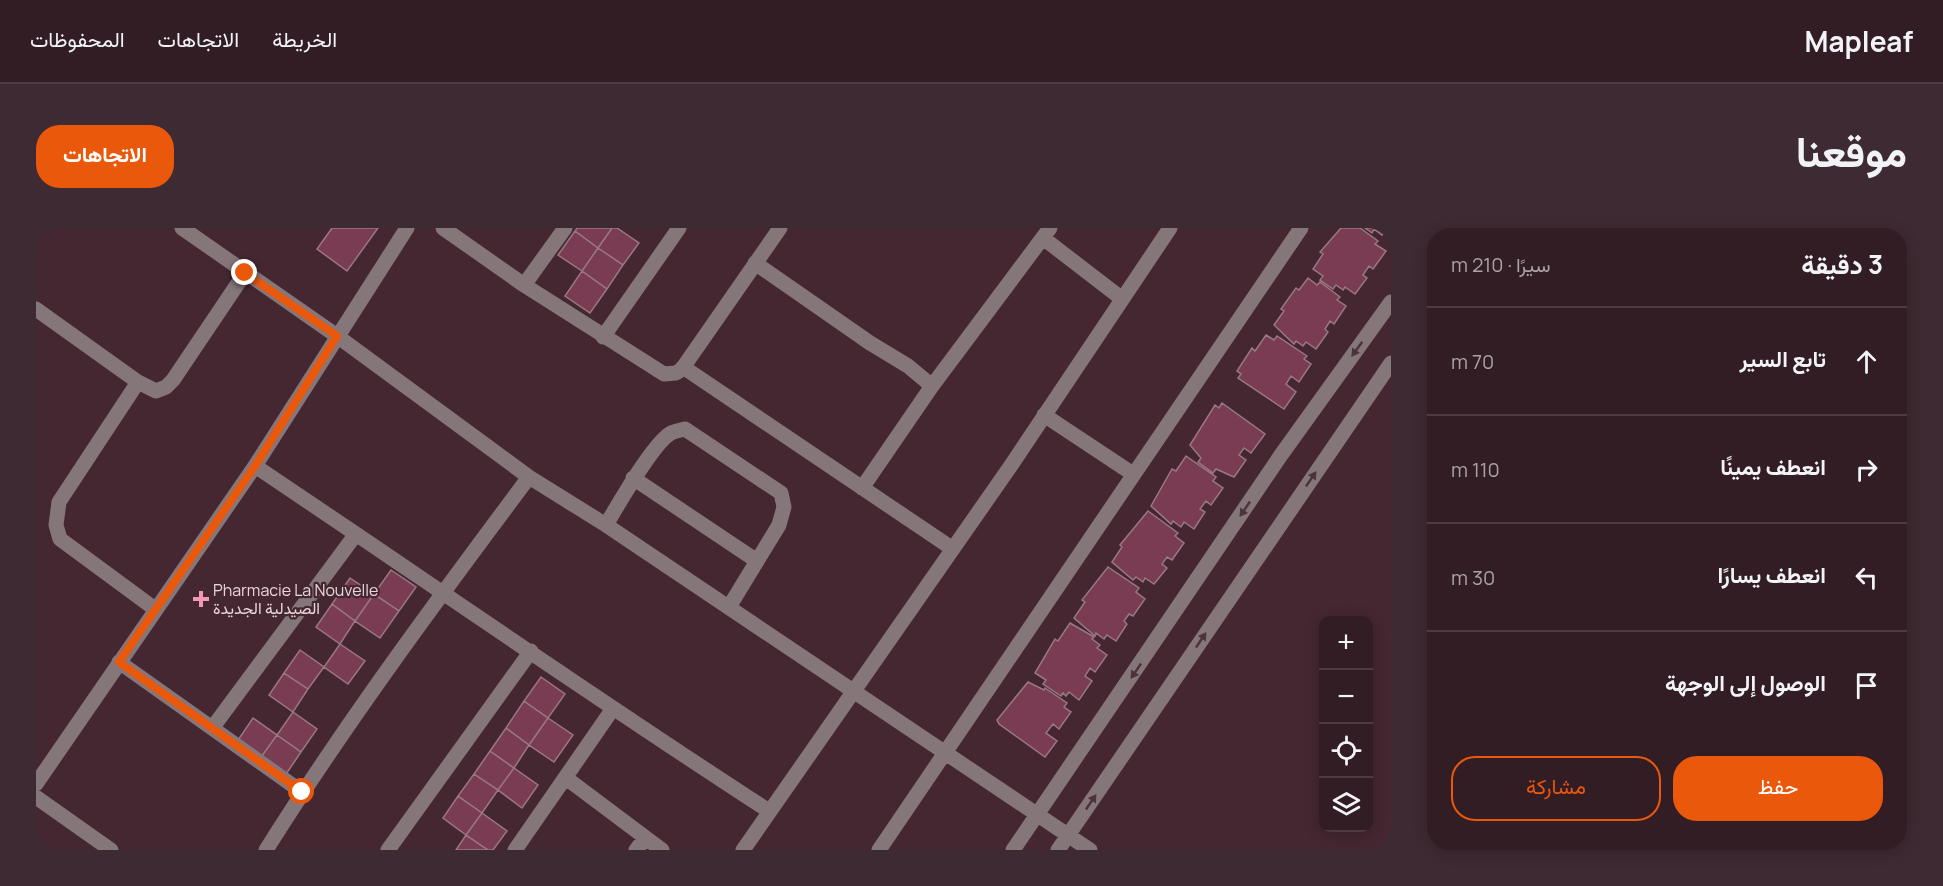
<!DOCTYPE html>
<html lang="ar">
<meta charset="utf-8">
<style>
:root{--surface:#331d25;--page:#3e2a32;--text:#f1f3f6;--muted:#a9a2a7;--line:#4e3b42;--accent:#ea580c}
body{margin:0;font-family:Manrope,Vazirmatn,sans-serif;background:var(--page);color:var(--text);direction:rtl}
.controls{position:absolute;right:18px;bottom:18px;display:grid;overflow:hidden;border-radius:12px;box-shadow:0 3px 15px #0003}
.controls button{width:54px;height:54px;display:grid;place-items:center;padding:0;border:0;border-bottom:2px solid var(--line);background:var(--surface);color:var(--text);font:30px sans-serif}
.stop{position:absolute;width:18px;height:18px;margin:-14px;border:4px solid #ea580c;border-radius:50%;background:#fff}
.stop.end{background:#ea580c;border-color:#fff;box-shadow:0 2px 6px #0008}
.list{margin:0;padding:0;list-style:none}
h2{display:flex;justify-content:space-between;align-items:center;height:78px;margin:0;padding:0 24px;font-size:26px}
h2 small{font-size:20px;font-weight:400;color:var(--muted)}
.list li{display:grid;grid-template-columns:39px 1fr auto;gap:18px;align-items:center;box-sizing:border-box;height:108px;padding:0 24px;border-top:2px solid var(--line)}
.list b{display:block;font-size:22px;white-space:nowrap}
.list em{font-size:20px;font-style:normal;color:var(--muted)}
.actions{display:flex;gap:12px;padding:18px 24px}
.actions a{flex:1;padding:14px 0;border:2px solid var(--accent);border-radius:24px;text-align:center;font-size:21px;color:var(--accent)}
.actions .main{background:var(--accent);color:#fff}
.icon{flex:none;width:33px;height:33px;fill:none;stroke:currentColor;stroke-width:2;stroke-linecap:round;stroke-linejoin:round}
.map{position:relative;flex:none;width:1355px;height:622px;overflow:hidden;direction:ltr;border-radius:24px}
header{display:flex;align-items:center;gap:36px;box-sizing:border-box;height:84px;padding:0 30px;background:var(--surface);border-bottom:2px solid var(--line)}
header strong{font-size:28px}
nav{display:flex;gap:33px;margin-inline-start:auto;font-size:21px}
.intro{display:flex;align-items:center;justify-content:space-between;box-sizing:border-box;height:144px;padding:0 36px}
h1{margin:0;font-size:42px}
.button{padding:15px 27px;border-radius:24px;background:var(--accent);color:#fff;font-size:21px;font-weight:700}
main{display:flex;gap:36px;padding:0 36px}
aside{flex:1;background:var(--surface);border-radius:24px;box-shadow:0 3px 15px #0003}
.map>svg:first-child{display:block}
.building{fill:#7a3c52;stroke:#9a7882;stroke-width:1.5}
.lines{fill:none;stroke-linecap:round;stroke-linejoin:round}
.minor{stroke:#85767a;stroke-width:15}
.oneway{fill:#4e333c}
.route{stroke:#ea580c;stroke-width:8}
.poi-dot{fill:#f09ab6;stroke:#442731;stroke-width:2}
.labels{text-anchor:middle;stroke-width:4.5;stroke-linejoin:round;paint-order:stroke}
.poi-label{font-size:16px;fill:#e9d5db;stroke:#442731;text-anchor:start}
</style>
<header>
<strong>Mapleaf</strong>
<nav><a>الخريطة</a><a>الاتجاهات</a><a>المحفوظات</a></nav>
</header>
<div class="intro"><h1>موقعنا</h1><a class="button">الاتجاهات</a></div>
<main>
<aside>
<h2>3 دقيقة<small>سيرًا · 210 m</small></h2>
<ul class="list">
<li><svg class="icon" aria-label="ahead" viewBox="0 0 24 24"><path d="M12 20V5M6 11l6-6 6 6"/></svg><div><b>تابع السير</b></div><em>70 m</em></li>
<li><svg class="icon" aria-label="right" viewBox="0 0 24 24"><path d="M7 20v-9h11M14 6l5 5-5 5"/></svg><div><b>انعطف يمينًا</b></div><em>110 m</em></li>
<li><svg class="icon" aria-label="left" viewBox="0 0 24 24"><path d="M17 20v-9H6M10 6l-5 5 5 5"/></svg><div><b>انعطف يسارًا</b></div><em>30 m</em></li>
<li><svg class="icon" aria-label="arrive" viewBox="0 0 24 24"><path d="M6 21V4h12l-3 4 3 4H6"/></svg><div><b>الوصول إلى الوجهة</b></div></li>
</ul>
<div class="actions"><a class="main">حفظ</a><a>مشاركة</a></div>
</aside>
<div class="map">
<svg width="1355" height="622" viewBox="0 0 1355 622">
<rect width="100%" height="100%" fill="#442731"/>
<path class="building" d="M296,0H342L311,43L281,21Z
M541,0H576L562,20L539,3Z
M576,0H581L603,15L587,37L562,20Z
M1305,0H1324L1342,13L1339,16L1350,23L1337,41L1333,38L1327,47L1331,50L1319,66L1309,59L1307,62L1300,57L1297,61L1284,52L1287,48L1277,41L1287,26L1284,24Z
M1329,0H1355V8L1348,3L1346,7L1338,1L1336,5Z
M539,3L562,20L546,43L522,27Z
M562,20L587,37L571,61L546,43Z
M546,43L571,61L554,85L529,68Z
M1272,50L1281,57L1284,54L1304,69L1301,72L1310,78L1298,96L1294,93L1289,101L1292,104L1280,121L1270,114L1267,118L1260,113L1258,116L1238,97L1248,83L1245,81L1260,60L1263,62Z
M1230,107L1238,112L1241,108L1271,128L1268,131L1275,136L1263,154L1255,148L1250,156L1260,164L1248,181L1202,150L1205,146L1201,143L1216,120L1219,123Z
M1186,175L1229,206L1215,225L1208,220L1203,227L1210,232L1198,249L1180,241L1177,245L1162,234L1165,230L1154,217L1179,177L1183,180Z
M1150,228L1180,249L1177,253L1187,260L1175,277L1170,273L1164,281L1169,284L1158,301L1148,294L1145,299L1137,293L1135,296L1115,278L1136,241L1140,243Z
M1112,283L1142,305L1139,308L1148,315L1136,332L1131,329L1126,336L1131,340L1118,356L1109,350L1107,354L1100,349L1097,352L1076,334L1086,319L1084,317Z
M1072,339L1103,360L1100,364L1109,371L1097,388L1093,386L1088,393L1091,396L1080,413L1071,407L1068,411L1060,405L1059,408L1038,390L1049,374L1046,372Z
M355,342L380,359L363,383L338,366Z
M314,350L338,366L319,393L296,376Z
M338,366L363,383L344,410L319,393Z
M296,376L319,393L304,416L280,399Z
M1034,395L1058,409L1056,411L1064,417L1061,420L1071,427L1059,444L1054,440L1049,448L1056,453L1043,472L1033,464L1030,468L1027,465L1025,468L1007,456L1010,452L999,445L1019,411L1022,413Z
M304,416L329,433L312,456L288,439Z
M264,422L288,439L272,461L248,445Z
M248,445L272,461L257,484L233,467Z
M505,449L529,466L512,490L488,473Z
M992,454L1008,462L1009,460L1031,475L1028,479L1035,484L1023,501L1017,496L1010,505L1021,513L1009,529L963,496L961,492Z
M488,473L512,490L493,517L470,500Z
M257,484L281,501L265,524L241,507Z
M217,490L241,507L223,532L200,515Z
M512,490L537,507L518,534L493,517Z
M470,500L493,517L478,540L454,523Z
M241,507L265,524L248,549L223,532Z
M454,523L478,540L462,562L438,546Z
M478,540L502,557L486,580L462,562Z
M438,546L462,562L446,585L422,568Z
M422,568L446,585L430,607L407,590Z
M446,585L471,603L457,622H452L430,607Z
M430,607L452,622H420Z"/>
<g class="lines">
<path class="minor" d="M146,0L301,108L493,249L570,297L1054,622
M407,0L488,57L628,146L640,145L646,141L744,0
M1007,10L1085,70
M719,35L834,115L872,138L896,158L1014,0
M488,57L529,0
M0,81L102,154L120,163L130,159L137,152L209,45
M567,109L643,0
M647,139L917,321
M102,154L23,274L20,297L24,311L119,381
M1008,187L1097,246
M597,250L721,333
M826,260L896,158
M570,297C582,277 617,215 635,205C639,203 645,202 649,201L745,265L748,279L743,297L693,379
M320,306C457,399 594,493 733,583
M83,434L266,564
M177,499L320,306L219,238
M530,550L626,622
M0,556L219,238L371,0
M0,569L75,622
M230,622C311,493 402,371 493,249
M352,622L495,423
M479,622L576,482
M600,622L609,610
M707,622L976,236L1134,0
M843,622L1265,0
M977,622L1245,227L1355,74
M1022,622L1355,135"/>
</g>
<defs><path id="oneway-solid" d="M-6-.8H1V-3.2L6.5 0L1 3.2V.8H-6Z" transform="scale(1.5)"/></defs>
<g class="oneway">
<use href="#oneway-solid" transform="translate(1321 121) rotate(126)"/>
<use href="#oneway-solid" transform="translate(1275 251) rotate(-56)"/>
<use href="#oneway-solid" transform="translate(1209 281) rotate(124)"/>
<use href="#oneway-solid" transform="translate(1165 412) rotate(-56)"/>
<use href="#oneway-solid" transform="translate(1100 443) rotate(124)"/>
<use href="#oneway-solid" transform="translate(1055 574) rotate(-56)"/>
</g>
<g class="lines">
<path class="route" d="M209,45L301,108L219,238L83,434L266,564"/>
</g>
<path class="poi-dot" d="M162 362h6v6h6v6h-6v6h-6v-6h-6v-6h6z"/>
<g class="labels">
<g class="poi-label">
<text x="177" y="368">Pharmacie La Nouvelle<tspan x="177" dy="18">الصيدلية الجديدة</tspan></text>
</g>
</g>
</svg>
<div class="controls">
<button>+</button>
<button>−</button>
<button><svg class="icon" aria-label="locate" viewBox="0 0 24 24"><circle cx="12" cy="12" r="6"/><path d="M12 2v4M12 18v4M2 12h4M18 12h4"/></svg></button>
<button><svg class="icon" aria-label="layers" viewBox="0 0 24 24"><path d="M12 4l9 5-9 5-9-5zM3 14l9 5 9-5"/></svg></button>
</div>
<div class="stop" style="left:266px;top:564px"></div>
<div class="stop end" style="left:209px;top:45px"></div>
</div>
</main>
